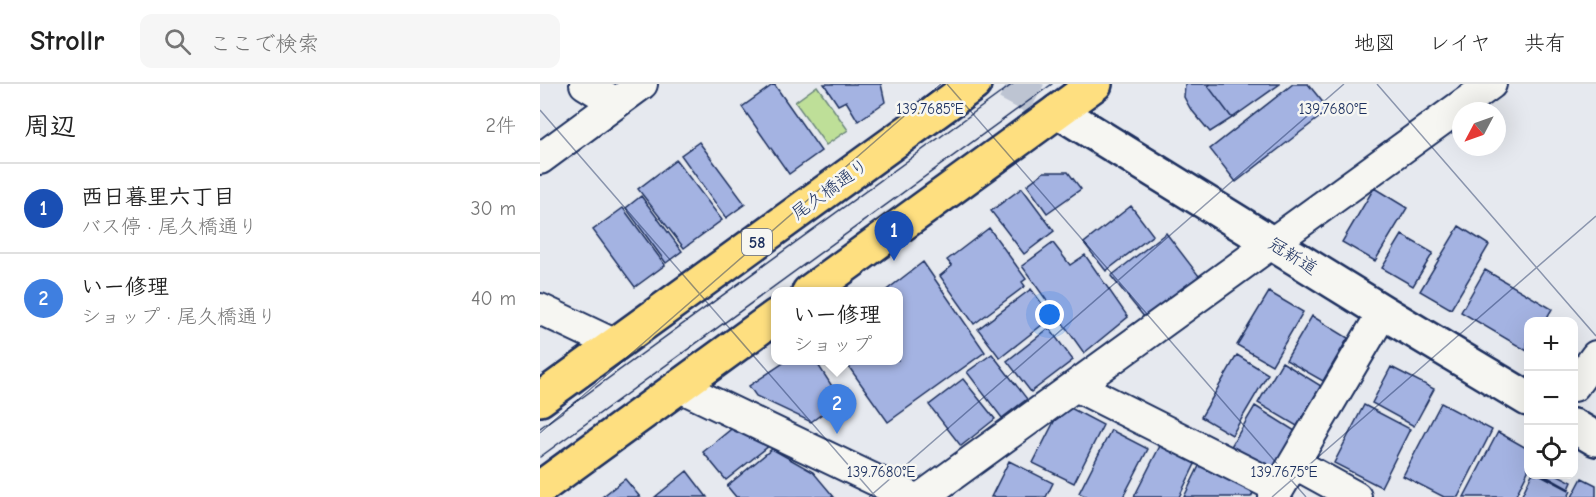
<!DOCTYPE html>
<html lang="ja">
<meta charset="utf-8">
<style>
:root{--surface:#fff;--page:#f6f6f6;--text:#222;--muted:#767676;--line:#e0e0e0;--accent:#1f6fb2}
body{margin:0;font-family:"Comic Neue","Klee One",sans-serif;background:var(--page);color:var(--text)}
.controls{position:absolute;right:18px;bottom:18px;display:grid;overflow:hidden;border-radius:12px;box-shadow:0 6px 24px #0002}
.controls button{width:54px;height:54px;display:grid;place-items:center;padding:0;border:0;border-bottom:2px solid var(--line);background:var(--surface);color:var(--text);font:30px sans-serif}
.compass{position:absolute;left:912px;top:18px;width:54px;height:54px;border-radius:50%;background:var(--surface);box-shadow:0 6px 24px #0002;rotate:229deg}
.you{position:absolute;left:510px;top:231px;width:21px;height:21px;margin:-15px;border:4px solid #fff;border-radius:50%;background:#1a73e8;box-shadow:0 0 0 9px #1a73e833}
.badge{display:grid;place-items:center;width:39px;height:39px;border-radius:50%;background:var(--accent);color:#fff;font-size:20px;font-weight:700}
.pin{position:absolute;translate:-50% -50px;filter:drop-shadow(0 2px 3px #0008)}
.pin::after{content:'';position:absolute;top:32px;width:21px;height:18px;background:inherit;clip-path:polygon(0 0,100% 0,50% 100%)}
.popup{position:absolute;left:231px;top:203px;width:132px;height:78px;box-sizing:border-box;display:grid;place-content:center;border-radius:12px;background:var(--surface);filter:drop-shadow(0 2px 4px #0005);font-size:20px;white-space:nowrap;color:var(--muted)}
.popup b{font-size:22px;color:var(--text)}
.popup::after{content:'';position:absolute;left:50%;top:100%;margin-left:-12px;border:12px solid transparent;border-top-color:var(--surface)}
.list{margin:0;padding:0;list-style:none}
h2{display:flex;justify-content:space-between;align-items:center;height:78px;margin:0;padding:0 24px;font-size:26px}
h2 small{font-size:20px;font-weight:400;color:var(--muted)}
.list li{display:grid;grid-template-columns:39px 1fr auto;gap:18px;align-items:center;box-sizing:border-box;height:90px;padding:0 24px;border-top:2px solid var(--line)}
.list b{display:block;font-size:22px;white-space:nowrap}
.list p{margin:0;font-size:20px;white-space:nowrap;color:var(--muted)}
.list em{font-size:20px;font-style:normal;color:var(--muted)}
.icon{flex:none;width:33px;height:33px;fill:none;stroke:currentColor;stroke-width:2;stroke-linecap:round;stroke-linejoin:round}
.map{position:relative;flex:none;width:1056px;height:413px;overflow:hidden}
header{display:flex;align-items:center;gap:36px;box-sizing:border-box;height:84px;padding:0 30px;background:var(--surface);border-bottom:2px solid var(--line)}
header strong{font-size:28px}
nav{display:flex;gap:33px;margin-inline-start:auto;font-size:21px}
.search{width:420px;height:54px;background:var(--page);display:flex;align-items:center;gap:15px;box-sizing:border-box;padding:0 21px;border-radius:12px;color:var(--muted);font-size:22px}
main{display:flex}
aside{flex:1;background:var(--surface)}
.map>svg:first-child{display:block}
.green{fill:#bedf98;stroke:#6c877b;stroke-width:1.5}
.building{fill:#a4b3e2;stroke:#1b2f5e;stroke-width:1.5}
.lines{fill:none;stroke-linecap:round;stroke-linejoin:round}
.tertiary-tunnel{stroke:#bdc4d2;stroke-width:33;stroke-dasharray:33 16;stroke-linecap:butt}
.minor-casing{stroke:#1b2f5e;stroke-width:34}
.tertiary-casing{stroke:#1b2f5e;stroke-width:38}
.primary-casing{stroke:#1b2f5e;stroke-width:38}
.minor{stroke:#f6f6f2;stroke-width:30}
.tertiary{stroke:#f6f6f2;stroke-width:33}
.primary{stroke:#fedf80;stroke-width:33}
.tram{stroke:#1b2f5e;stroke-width:1.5}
.ticks{fill:none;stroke:#1b2f5e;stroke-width:1.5;stroke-opacity:0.45}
.labels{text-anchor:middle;stroke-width:5;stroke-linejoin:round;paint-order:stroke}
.shield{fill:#f6f6f2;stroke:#5d6b8a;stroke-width:1.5}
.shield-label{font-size:16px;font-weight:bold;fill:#1b2f5e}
.street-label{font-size:18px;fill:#1b2f5e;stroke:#f6f6f2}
.ticks-label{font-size:15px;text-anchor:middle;fill:#1b2f5e;stroke:#f6f6f2;stroke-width:5;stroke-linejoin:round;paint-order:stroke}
</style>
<header>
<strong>Strollr</strong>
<div class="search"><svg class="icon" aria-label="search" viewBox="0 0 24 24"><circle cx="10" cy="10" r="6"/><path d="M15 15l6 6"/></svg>ここで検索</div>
<nav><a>地図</a><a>レイヤ</a><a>共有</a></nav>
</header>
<main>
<aside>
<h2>周辺<small>2件</small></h2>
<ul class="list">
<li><span class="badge" style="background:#1a4fb4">1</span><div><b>西日暮里六丁目</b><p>バス停 · 尾久橋通り</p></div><em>30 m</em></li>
<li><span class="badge" style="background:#3f7fe0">2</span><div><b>いー修理</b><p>ショップ · 尾久橋通り</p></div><em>40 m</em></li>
</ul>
</aside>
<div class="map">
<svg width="1056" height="413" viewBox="0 0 1056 413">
<rect width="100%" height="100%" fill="#e6e9ef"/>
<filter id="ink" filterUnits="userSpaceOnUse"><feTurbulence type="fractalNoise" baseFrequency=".0167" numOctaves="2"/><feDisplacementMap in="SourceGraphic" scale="12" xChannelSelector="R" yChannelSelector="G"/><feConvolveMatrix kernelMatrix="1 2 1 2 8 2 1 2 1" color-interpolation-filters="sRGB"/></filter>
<g filter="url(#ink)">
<path class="green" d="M277,2L308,46L286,61L255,18Z"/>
<path class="building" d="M234,0L281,67L249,90L202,23Z
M284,0H341L345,18L318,37L306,17L298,21Z
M645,0H671L668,2L692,34L670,48L650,24L644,13Z
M671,0H740L692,34L668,2Z
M753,0H768L789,26L696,98L670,65Z
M159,58L205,120L186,134L141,71Z
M136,76L182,136L144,164L98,105Z
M504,88H528L541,105L507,129L487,101Z
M482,104L514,147L484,170L451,127Z
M834,104L867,124L835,177L802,158Z
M101,112L142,167L126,179L86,124Z
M591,122L613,151L566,187L544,159Z
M83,124L125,181L95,203L53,146Z
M919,142L949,161L911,225L880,207Z
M449,144L486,195L482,198L485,202L434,240L400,192L412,182L407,176Z
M626,149L659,192L605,234L571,192Z
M862,151L893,169L873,202L842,184Z
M513,159L530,181L545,171L588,233L544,269L482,182Z
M383,178L445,268L348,338L304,276H358V208H344Z
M945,186L1012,225L1005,237H988L987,267L921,228Z
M491,205L512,233L460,274L438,245Z
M729,208L763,228L732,281L697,261Z
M772,232L808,254L783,297L746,276Z
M509,244L533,276L491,308L467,277Z
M452,270L487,315L462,334L427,288Z
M697,271L728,290L692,351L661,333Z
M248,276H275L301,316L271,338L216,312L209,302Z
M742,278L781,302L757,342L718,319Z
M851,283L894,305L874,342L832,319Z
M423,295L455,335L421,362L389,321Z
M901,319L952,346L918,413H904L863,392Z
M523,320L563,341L534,399L493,379Z
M824,321L870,345L841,403L794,379Z
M715,322L755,347L731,388L690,364Z
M195,342L230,361L186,396L163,368Z
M571,346L608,365L583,413H547L539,409Z
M958,348L988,365V387L975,413H924Z
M621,360L656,378L639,413H594Z
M232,365L273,388L294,413H196L187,402Z
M469,377L513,399L506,413H451Z
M661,378L715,406L711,413H644Z
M147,387L167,413H115Z
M992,390H999L1031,407L1028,413H981Z
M1002,390H1016L1032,398L1029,405Z
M1042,394L1056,401V413H1032Z
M85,395L100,413H62Z"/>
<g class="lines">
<path class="tertiary-tunnel" d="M467,0L518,27"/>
<g class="minor-casing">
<path id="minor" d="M45,0L76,19
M0,75L102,0
M0,225L76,261
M138,302L371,413
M536,302L739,404
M1034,302L1056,272
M754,379L816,413
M382,413L951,0
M734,413L843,228"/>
</g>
<g class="tertiary-casing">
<path id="tertiary" d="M518,27L843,228L988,315
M1034,342L1056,355"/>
</g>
<g class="primary-casing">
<path id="primary" d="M269,208L555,0
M0,315L434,0
M0,404L236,232"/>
</g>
<use href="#minor" class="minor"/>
<use href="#tertiary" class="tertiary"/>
<use href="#primary" class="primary"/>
<path class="tram" d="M0,344L473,0
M0,373L512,0"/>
</g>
</g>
<path class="ticks" d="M407,0L766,413M837,0L1056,252M0,26L336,413M0,349L401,0M329,413L804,0M732,413L1056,132"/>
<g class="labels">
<rect class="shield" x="202" y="145" width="30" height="26" rx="4.5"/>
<g class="shield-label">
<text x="217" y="164">58</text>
</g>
<g class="street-label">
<text transform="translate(290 105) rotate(-36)" y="6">尾久橋通り</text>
<text transform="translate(753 172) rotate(32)" y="6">冠新道</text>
</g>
</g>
<g class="ticks-label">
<text x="390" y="30">139.7685°E</text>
<text x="793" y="30">139.7680°E</text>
<text x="341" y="393">139.7680°E</text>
<text x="744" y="393">139.7675°E</text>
</g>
</svg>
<div class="controls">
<button>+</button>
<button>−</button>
<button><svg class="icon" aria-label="locate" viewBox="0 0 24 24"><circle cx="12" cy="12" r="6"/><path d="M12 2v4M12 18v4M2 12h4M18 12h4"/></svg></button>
</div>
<svg class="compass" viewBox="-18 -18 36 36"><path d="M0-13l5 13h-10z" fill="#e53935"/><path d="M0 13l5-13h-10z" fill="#767676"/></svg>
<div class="you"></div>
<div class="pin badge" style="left:354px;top:177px;background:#1a4fb4">1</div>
<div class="pin badge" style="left:297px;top:350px;background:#3f7fe0">2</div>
<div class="popup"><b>いー修理</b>ショップ</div>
</div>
</main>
